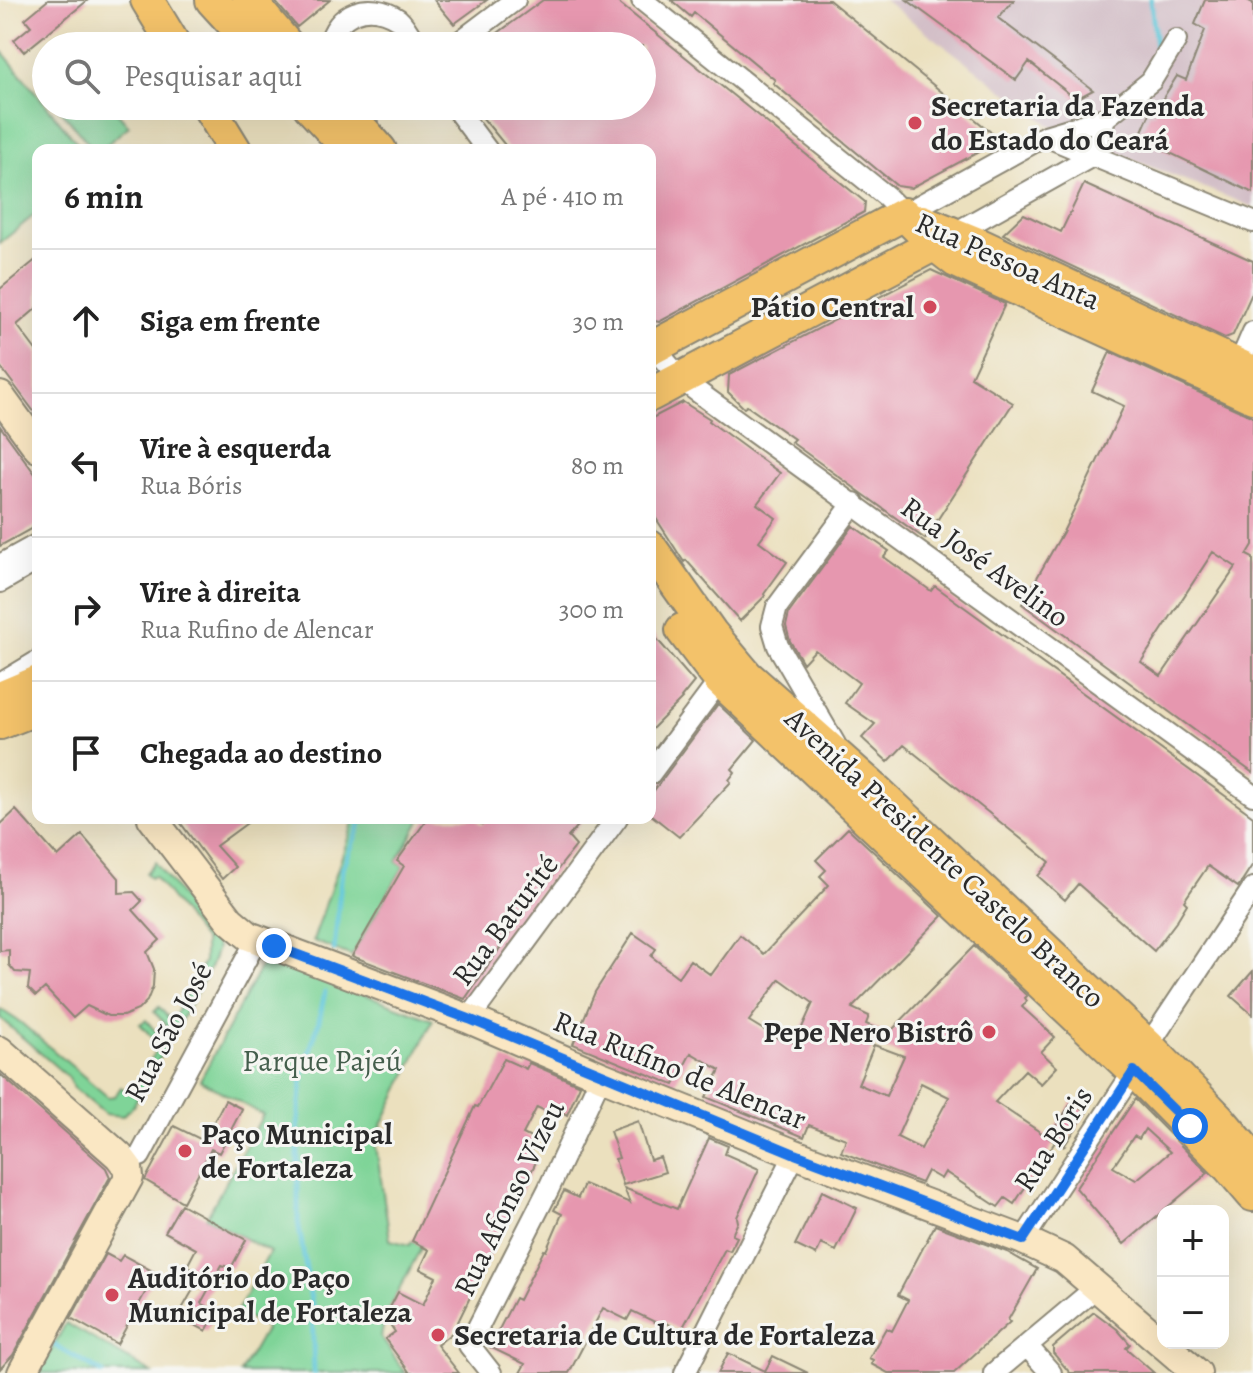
<!DOCTYPE html>
<html lang="pt">
<meta charset="utf-8">
<style>
:root{--surface:#fff;--page:#f6f6f6;--text:#222;--muted:#767676;--line:#e0e0e0}
body{margin:0;font-family:Alegreya,serif;background:var(--page);color:var(--text)}
.controls{position:absolute;right:24px;bottom:24px;display:grid;overflow:hidden;border-radius:16px;box-shadow:0 8px 32px #0002}
.controls button{width:72px;height:72px;display:grid;place-items:center;padding:0;border:0;border-bottom:2px solid var(--line);background:var(--surface);color:var(--text);font:40px sans-serif}
.stop{position:absolute;width:24px;height:24px;margin:-18px;border:6px solid #1a73e8;border-radius:50%;background:#fff}
.stop.end{background:#1a73e8;border-color:#fff;box-shadow:0 2px 8px #0008}
.list{margin:0;padding:0;list-style:none}
h2{display:flex;justify-content:space-between;align-items:center;height:104px;margin:0;padding:0 32px;font-size:34px}
h2 small{font-size:26px;font-weight:400;color:var(--muted)}
.list li{display:grid;grid-template-columns:52px 1fr auto;gap:24px;align-items:center;box-sizing:border-box;height:144px;padding:0 32px;border-top:2px solid var(--line)}
.list b{display:block;font-size:30px;white-space:nowrap}
.list p{margin:0;font-size:26px;white-space:nowrap;color:var(--muted)}
.list em{font-size:26px;font-style:normal;color:var(--muted)}
.icon{flex:none;width:44px;height:44px;fill:none;stroke:currentColor;stroke-width:2;stroke-linecap:round;stroke-linejoin:round}
.map{position:relative;flex:none;width:1253px;height:1373px;overflow:hidden}
.search{position:absolute;background:var(--surface);box-shadow:0 8px 32px #0002;left:32px;top:32px;width:624px;height:88px;display:flex;align-items:center;gap:20px;box-sizing:border-box;padding:0 28px;border-radius:44px;color:var(--muted);font-size:30px}
.panel{position:absolute;background:var(--surface);box-shadow:0 8px 32px #0002;left:32px;top:144px;width:624px;height:680px;border-radius:16px}
.map>svg:first-child{display:block}
.industrial{fill:#d2bdc6}
.green{fill:#7fd498;stroke:#558062;stroke-width:2}
.lines{fill:none;stroke-linecap:round;stroke-linejoin:round}
.stream{stroke:#5dc6d9;stroke-width:5}
.building{fill:#e697af;fill-rule:evenodd}
.street-casing{stroke:#8b8674;stroke-width:24}
.secondary-casing{stroke:#8b8674;stroke-width:32}
.primary-casing{stroke:#8b8674;stroke-width:36}
.street{stroke:#fff;stroke-width:20}
.secondary{stroke:#fae7c3;stroke-width:28}
.primary{stroke:#f3c26a;stroke-width:32}
.route{stroke:#1a73e8;stroke-width:10}
.poi-dot{fill:#d1495b;stroke:#f6f6f2;stroke-width:3}
.labels{text-anchor:middle;stroke-width:6;stroke-linejoin:round;paint-order:stroke}
.poi-label{font-size:30px;font-weight:bold;fill:#2b2b2b;stroke:#f6f6f2;text-anchor:start}
.street-label{font-size:30px;fill:#2b2b2b;stroke:#f6f6f2}
.park-label{font-size:30px;fill:#445e4c;stroke:#f6f6f2}
</style>
<div class="map">
<svg width="1253" height="1373" viewBox="0 0 1253 1373">
<rect width="100%" height="100%" fill="#f6f6f2"/>
<filter id="ink" filterUnits="userSpaceOnUse"><feTurbulence type="fractalNoise" baseFrequency=".0125" numOctaves="2"/><feDisplacementMap in="SourceGraphic" scale="16" xChannelSelector="R" yChannelSelector="G"/><feConvolveMatrix kernelMatrix="1 2 1 2 8 2 1 2 1" color-interpolation-filters="sRGB"/></filter>
<filter id="wash" filterUnits="userSpaceOnUse"><feTurbulence type="fractalNoise" baseFrequency=".006" numOctaves="4" result="noise"/><feDisplacementMap in="SourceGraphic" scale="32" xChannelSelector="R" yChannelSelector="G"/><feGaussianBlur stdDeviation="1.8" result="paint"/><feColorMatrix in="noise" values="0 0 0 0 0 0 0 0 0 0 0 0 0 0 0 0 0 1.4 0 .05"/><feComposite in="paint" operator="in"/></filter>
<g filter="url(#wash)">
<rect width="100%" height="100%" fill="#ebe0be"/>
<path class="industrial" d="M884,0H1253V207L1055,129Z"/>
<path class="green" d="M0,49L83,150H38V212L0,243Z
M57,106H112L129,126L100,150H94Z
M355,818H422L397,861L404,866L352,956L313,941Z
M155,862L212,937L217,948L211,966L174,1033L154,1012L159,1007L172,1021L204,962V941L154,876L150,878L146,873Z
M266,957L433,1020L375,1139L390,1240L410,1245L412,1241L422,1246L385,1317L381,1337L405,1373H240L266,1328L237,1311L270,1252L206,1218L263,1115L200,1080Z
M0,1009L20,1022L108,1097L115,1096L121,1087L132,1094L159,1045L140,1024L146,1020L167,1045L133,1106L122,1116L105,1114L73,1087L68,1077L0,1018Z
M66,1323L152,1373H39Z"/>
<g class="lines">
<path class="stream" d="M1151,0L1157,56
M334,950L342,870L363,818
M54,1345L103,1373
M314,1373L312,1306L298,1221V1121L303,1072L318,1025L325,992"/>
</g>
<g id="blocks">
<path class="building" d="M48,0H88L24,52L14,40L31,26L25,19Z
M274,0H330L297,27Z
M434,0H487L454,24Z
M543,0H615L865,202L864,212L659,322L650,320V150H509L473,106H642V46H480Z
M671,0H829L992,133V145L911,188L897,186L773,83L775,80L694,13L691,17Z
M907,0H1014L998,18L1093,90L1076,99L1029,62L1016,80Z
M1205,0H1247L1253,3V193L1139,138L1150,113L1153,114L1177,76L1186,80L1205,30L1195,24Z
M1084,184L1253,261V291L1233,335L1225,338L1003,234L1024,214L1061,232Z
M38,258V307L17,325L38,353V417L0,366V289Z
M931,270L1005,304L971,377L1013,403L925,539L791,442L794,439L747,406L744,408L728,392L729,375Z
M1110,352L1253,417V545L1247,555L1253,558V773L1022,604L1063,532L1124,406L1092,391ZM1213,552L1236,567L1161,676L1141,662Z
M683,402L710,419L709,421L780,473L757,504L776,518L759,541L787,562L764,594L765,596L740,621L686,560L684,562L650,509V419Z
M0,426L38,478V525L0,546Z
M853,526L889,551L884,557L931,591L935,586L1253,816V864L1238,887L1208,866L1184,901L1187,904L1176,922L1154,951L1078,884L1065,900L1038,876L1050,862L904,745L888,762L862,738L875,724L845,703L859,683L815,650L803,663L790,641L786,626L789,613Z
M650,631L694,682L681,698L682,699L650,731Z
M718,704L756,740L732,769L735,772L729,780L731,782L679,837L650,814V796Z
M16,810L58,857L82,835L119,878V893L134,892L142,901L133,910L160,940L147,952L154,969L153,986L147,1001L138,1010L123,1016H108L87,1006L73,1018L45,988L36,996L28,988L30,973L15,972L9,965V950L0,951V825Z
M177,818H254L216,846L235,867L222,879Z
M428,818H474L482,825L488,818H585L568,837L576,846L528,907L465,999L352,956L404,866L397,861Z
M848,828L942,916L852,1008L869,1016L866,1024L888,1034L974,946L1027,996L1025,998L1027,1001L1022,1007L1055,1037L1041,1052L1057,1067L1041,1084L1025,1070L995,1102L1055,1142L1014,1204L1005,1198L998,1207L945,1172L941,1179L927,1171L921,1183L841,1152L846,1139L809,1125L804,1137L706,1097L720,1070L691,1053L674,1085L573,1044L595,992L633,933L656,949L651,956L678,977L690,960L711,975L740,935L764,954L829,885L820,876L826,870L816,860ZM780,979L813,1003L795,1043L784,1038L782,1041L749,1021ZM874,1045L904,1056L886,1096L858,1084ZM921,1083L949,1097L921,1149L897,1137Z
M1253,971V1015L1231,996Z
M504,1059L526,1069L529,1063L580,1085L567,1115L562,1112L559,1118L537,1107L523,1134L537,1141L528,1155L537,1160L453,1332L437,1345L459,1373H410L385,1339L395,1332L385,1317L398,1292L423,1305L436,1277L420,1269L429,1250L412,1241L475,1106L478,1107Z
M0,1074L106,1168L110,1177L13,1355L0,1369Z
M1135,1099L1208,1173L1124,1244L1076,1188ZM1145,1129L1170,1152L1136,1180L1113,1167L1134,1136L1139,1139Z
M225,1100L242,1109L219,1153L211,1149L183,1202L145,1180L174,1126L204,1141Z
M1072,1102L1087,1112L1064,1146L1050,1135Z
M638,1121L650,1160L660,1157L665,1172L623,1185L615,1159L619,1158L610,1131Z
M709,1138L728,1146L725,1154L759,1169L737,1217L738,1222L732,1235L737,1237L730,1251L725,1249L681,1331L663,1321L661,1325L632,1311L627,1320L603,1308L569,1373H520L525,1364L490,1347L515,1298L519,1300L544,1250L546,1251L562,1214L554,1210L564,1191L578,1198L584,1184L630,1203L624,1188L677,1209Z
M822,1191L857,1208L836,1251L821,1244L816,1255L795,1245Z
M181,1204L246,1240L231,1268L222,1265L201,1303L217,1312L206,1331L178,1316L202,1274L187,1266L196,1249L165,1232Z
M935,1225L1007,1252L1037,1269L1008,1320L1010,1322L954,1373H888L871,1364L873,1360L869,1358L886,1328L892,1331L908,1300L898,1295Z
M106,1254L119,1261L123,1255L156,1273L117,1344L71,1318Z
M1094,1312L1117,1329L1130,1344L1126,1348L1154,1373H1070L1053,1353V1347Z
M728,1353L765,1371L773,1356L808,1373H718Z"/>
</g>
</g>
<g filter="url(#ink)">
<use href="#blocks" fill-opacity="0" stroke="#8b8674" stroke-width="2"/>
<g class="lines">
<g class="street-casing">
<path id="street" d="M642,0L886,196L904,214L1045,136L1105,118L1151,81L1176,40
M329,46C336,12 369,0 398,19C406,26 411,37 416,46
M454,46L515,0
M454,106L487,150
M1045,136L1253,222
M953,234L1094,155L1105,118
M650,344L681,379L698,392L1253,795
M1234,376L1253,332
M0,565L38,544
M0,582L38,560
M0,684L38,661
M835,744L778,646L772,626L777,607L854,503
M650,774L720,680
M469,1019L617,818
M1148,1046L1253,888
M140,1156L257,939
M1023,1240L1134,1071
M1027,1346L1051,1373
M491,1373L469,1345L548,1190L601,1076
M685,1373L795,1154
M994,1373L1098,1286"/>
</g>
<g class="secondary-casing">
<path id="secondary" d="M0,396L38,448
M152,818L230,920L249,936L469,1019L601,1076L795,1154L1023,1240L1064,1259L1197,1373
M0,1051L119,1156L128,1168L129,1177L22,1373"/>
</g>
<g class="primary-casing">
<path id="primary" d="M147,0L175,46
M212,0L254,46
M249,0L288,46
M208,106L235,150
M309,106L350,150
M341,106L380,150
M904,214L934,244L956,261L1253,397
M922,221L978,244L1253,372
M650,349L904,214
M650,395L950,236
M650,547L711,633L747,676L879,793L1148,1046L1219,1119L1253,1159
M682,630L720,680L1134,1071L1229,1167L1253,1195
M0,698L38,682
M0,723L38,708"/>
</g>
<use href="#street" class="street"/>
<use href="#secondary" class="secondary"/>
<use href="#primary" class="primary"/>
</g>
</g>
<g class="lines" filter="url(#ink)">
<path class="route" d="M274,946L469,1019L795,1154L1023,1240L1134,1071L1190,1126"/>
</g>
<g class="poi-dot">
<circle cx="915" cy="123" r="8"/>
<circle cx="930" cy="307" r="8"/>
<circle cx="989" cy="1032" r="8"/>
<circle cx="185" cy="1151" r="8"/>
<circle cx="112" cy="1295" r="8"/>
<circle cx="438" cy="1335" r="8"/>
</g>
<g class="labels">
<g class="poi-label">
<text x="931" y="116">Secretaria da Fazenda<tspan x="931" dy="34">do Estado do Ceará</tspan></text>
<text x="914" y="317" text-anchor="end">Pátio Central</text>
<text x="973" y="1042" text-anchor="end">Pepe Nero Bistrô</text>
<text x="201" y="1144">Paço Municipal<tspan x="201" dy="34">de Fortaleza</tspan></text>
<text x="128" y="1288">Auditório do Paço<tspan x="128" dy="34">Municipal de Fortaleza</tspan></text>
<text x="454" y="1345">Secretaria de Cultura de Fortaleza</text>
</g>
<g class="street-label">
<text transform="translate(1008 261) rotate(24)" y="10">Rua Pessoa Anta</text>
<text transform="translate(985 562) rotate(36)" y="10">Rua José Avelino</text>
<text transform="translate(945 858) rotate(43)" y="10">Avenida Presidente Castelo Branco</text>
<text transform="translate(505 920) rotate(-53)" y="10">Rua Baturité</text>
<text transform="translate(168 1032) rotate(-62)" y="10">Rua São José</text>
<text transform="translate(680 1070) rotate(22)" y="10">Rua Rufino de Alencar</text>
<text transform="translate(1053 1139) rotate(-57)" y="10">Rua Bóris</text>
<text transform="translate(509 1198) rotate(-64)" y="10">Rua Afonso Vizeu</text>
</g>
<g class="park-label">
<text x="322" y="1071">Parque Pajeú</text>
</g>
</g>
</svg>
<div class="controls">
<button>+</button>
<button>−</button>
</div>
<div class="stop" style="left:1190px;top:1126px"></div>
<div class="stop end" style="left:274px;top:946px"></div>
<div class="search"><svg class="icon" aria-label="search" viewBox="0 0 24 24"><circle cx="10" cy="10" r="6"/><path d="M15 15l6 6"/></svg>Pesquisar aqui</div>
<section class="panel">
<h2>6 min<small>A pé · 410 m</small></h2>
<ul class="list">
<li><svg class="icon" aria-label="ahead" viewBox="0 0 24 24"><path d="M12 20V5M6 11l6-6 6 6"/></svg><div><b>Siga em frente</b></div><em>30 m</em></li>
<li><svg class="icon" aria-label="left" viewBox="0 0 24 24"><path d="M17 20v-9H6M10 6l-5 5 5 5"/></svg><div><b>Vire à esquerda</b><p>Rua Bóris</p></div><em>80 m</em></li>
<li><svg class="icon" aria-label="right" viewBox="0 0 24 24"><path d="M7 20v-9h11M14 6l5 5-5 5"/></svg><div><b>Vire à direita</b><p>Rua Rufino de Alencar</p></div><em>300 m</em></li>
<li><svg class="icon" aria-label="arrive" viewBox="0 0 24 24"><path d="M6 21V4h12l-3 4 3 4H6"/></svg><div><b>Chegada ao destino</b></div></li>
</ul>
</section>
</div>
